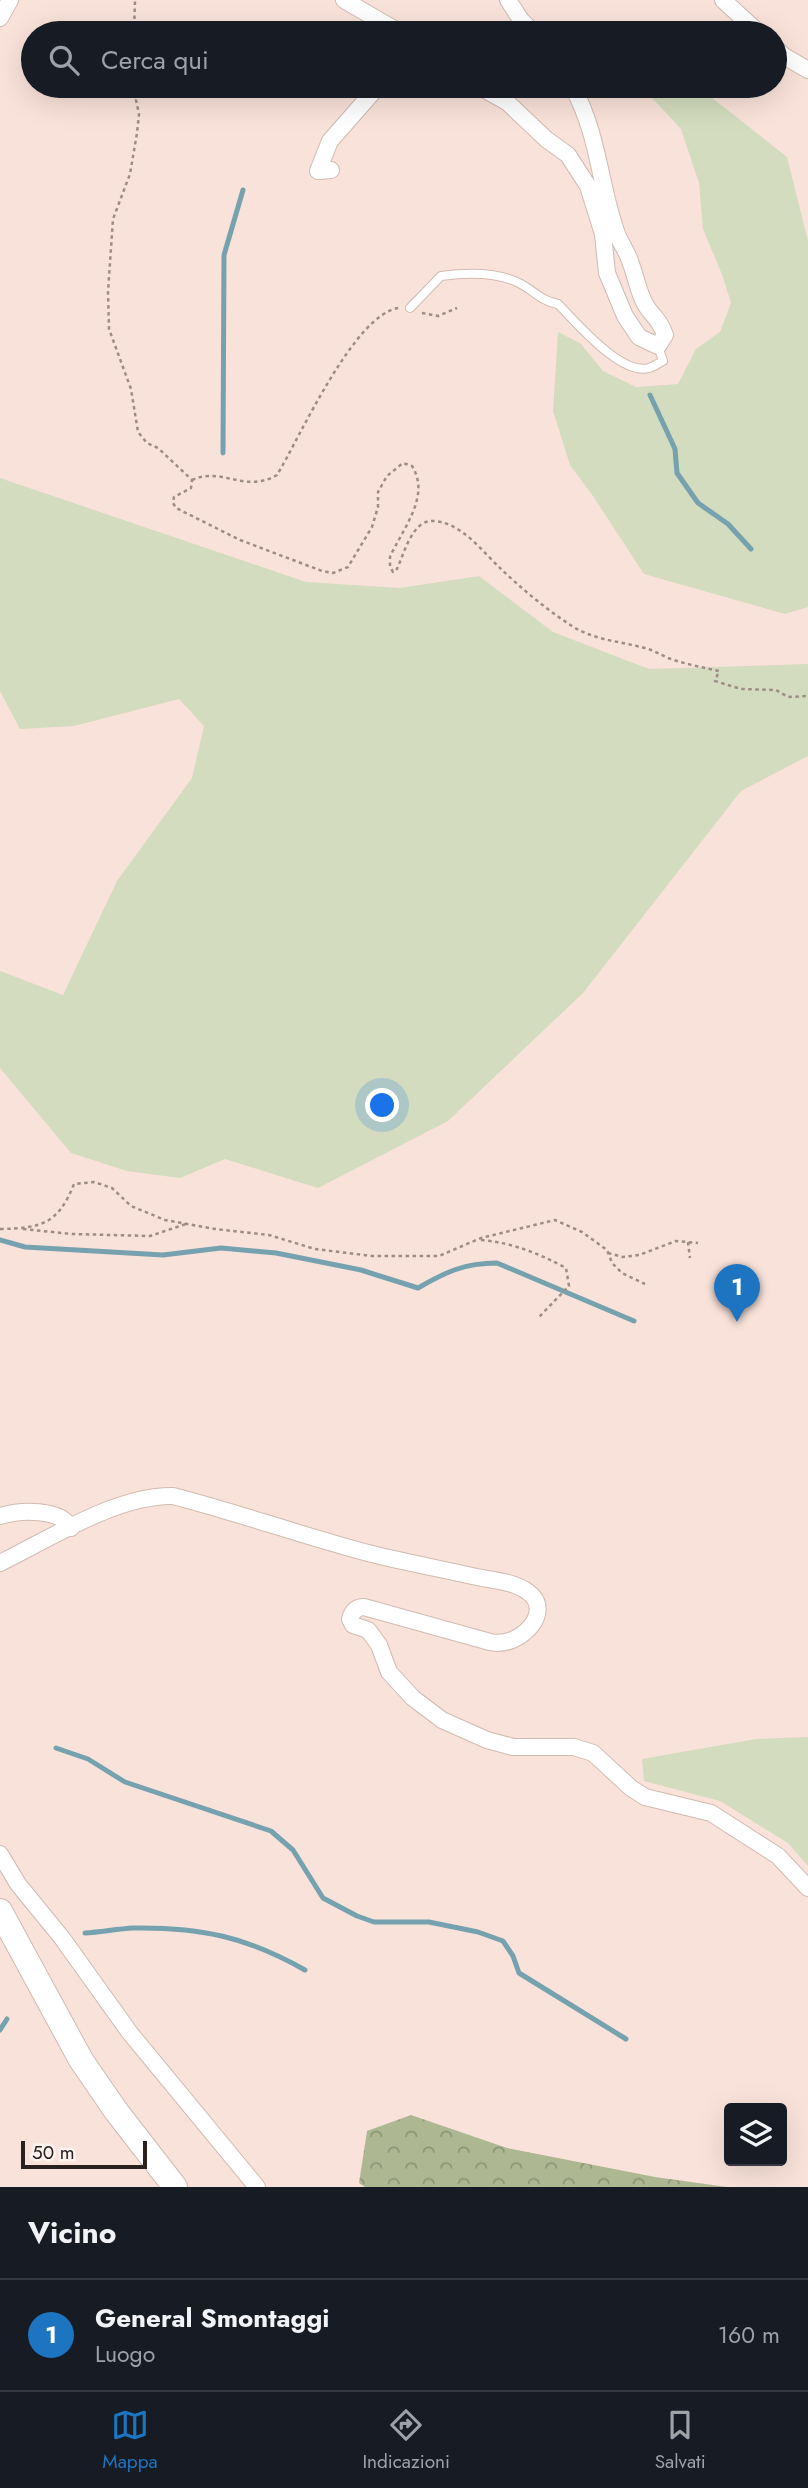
<!DOCTYPE html>
<html lang="it">
<style>
:root{--surface:#171b24;--page:#242831;--text:#f1f3f6;--muted:#9ea1a6;--line:#363941;--accent:#1d74c1}
body{margin:0;font-family:Jost,sans-serif;background:var(--page);color:var(--text)}
.controls{position:absolute;right:21px;bottom:21px;display:grid;overflow:hidden;border-radius:7px;box-shadow:0 7px 28px #0002}
.controls button{width:63px;height:63px;display:grid;place-items:center;padding:0;border:0;border-bottom:2px solid var(--line);background:var(--surface);color:var(--text);font:35px sans-serif}
.scale{position:absolute;left:21px;bottom:18px;width:126px;box-sizing:border-box;padding-left:7px;border:4px solid #29211e;border-top:0;font-size:19px;line-height:24px;white-space:nowrap;color:#29211e;-webkit-text-stroke:5px #fcf3ef;paint-order:stroke}
.you{position:absolute;left:383px;top:1106px;width:24px;height:24px;margin:-18px;border:5px solid #fff;border-radius:50%;background:#1a73e8;box-shadow:0 0 0 10px #1a73e833}
.badge{display:grid;place-items:center;width:46px;height:46px;border-radius:50%;background:var(--accent);color:#fff;font-size:23px;font-weight:700}
.pin{position:absolute;translate:-50% -58px;filter:drop-shadow(0 2px 4px #0008)}
.pin::after{content:'';position:absolute;top:37px;width:24px;height:21px;background:inherit;clip-path:polygon(0 0,100% 0,50% 100%)}
.list{margin:0;padding:0;list-style:none}
h2{display:flex;justify-content:space-between;align-items:center;height:91px;margin:0;padding:0 28px;font-size:30px}
h2 small{font-size:23px;font-weight:400;color:var(--muted)}
.list li{display:grid;grid-template-columns:46px 1fr auto;gap:21px;align-items:center;box-sizing:border-box;height:112px;padding:0 28px;border-top:2px solid var(--line)}
.list b{display:block;font-size:26px;white-space:nowrap}
.list p{margin:0;font-size:23px;white-space:nowrap;color:var(--muted)}
.list em{font-size:23px;font-style:normal;color:var(--muted)}
.icon{flex:none;width:38px;height:38px;fill:none;stroke:currentColor;stroke-width:2;stroke-linecap:round;stroke-linejoin:round}
.map{position:relative;flex:none;width:808px;height:2187px;overflow:hidden}
.search{position:absolute;background:var(--surface);box-shadow:0 7px 28px #0002;left:21px;right:21px;top:21px;height:77px;display:flex;align-items:center;gap:18px;box-sizing:border-box;padding:0 24px;border-radius:38px;color:var(--muted);font-size:26px}
.sheet{height:203px;background:var(--surface)}
nav{display:flex;justify-content:space-around;align-items:center;box-sizing:border-box;height:98px;border-top:2px solid var(--line);background:var(--surface);font-size:19px;color:var(--muted)}
nav a{display:grid;justify-items:center;gap:4px}
nav .on{color:var(--accent)}
.map>svg:first-child{display:block}
.green{fill:#d3dcbe}
.forest{fill:url(#forest-crowns)}
.lines{fill:none;stroke-linecap:round;stroke-linejoin:round}
.stream{stroke:#76a2af;stroke-width:5}
.service-casing{stroke:#d0bbb1;stroke-width:10}
.minor-casing{stroke:#d0bbb1;stroke-width:18}
.primary-casing{stroke:#d0bbb1;stroke-width:26}
.path{stroke:#9d8d86;stroke-width:2.5;stroke-dasharray:3.5 3.5;stroke-linecap:butt}
.service{stroke:#fff;stroke-width:8}
.minor{stroke:#fff;stroke-width:16}
.primary{stroke:#fff;stroke-width:24}
</style>
<div class="map">
<svg width="808" height="2187" viewBox="0 0 808 2187">
<defs>
<pattern id="forest-crowns" width="20" height="18" patternUnits="userSpaceOnUse" patternTransform="scale(1.75)"><rect width="20" height="18" fill="#adb792"/><path d="M2 6a3 3 0 1 1 6 0M12 15a3 3 0 1 1 6 0" fill="none" stroke="#8d9477"/></pattern>
</defs>
<rect width="100%" height="100%" fill="#f9e2d9"/>
<path class="green" d="M641,86H697L787,157L808,241V607L785,614L644,574L593,496L570,465L553,411L558,332L580,343L603,371L636,387L678,384L696,349L720,332L731,303L723,277L703,229L699,183L681,129Z
M0,478L306,582L400,588L479,576L553,632L649,669L808,664V756L741,791L583,993L448,1121L318,1188L225,1159L180,1178L127,1171L71,1153L0,1068V971L63,995L117,881L192,778L204,726L179,699L74,726L20,729L0,691Z
M808,1737V1866L788,1843L720,1801L644,1781L642,1759L756,1739Z"/>
<path class="forest" d="M411,2115L507,2148L655,2177L727,2187H365L359,2183L367,2131Z"/>
<g class="lines">
<path class="stream" d="M650,395L675,449L677,473L698,503L728,524L751,549
M223,453L224,255L243,190
M0,1240L25,1247L163,1255L221,1248L276,1253L361,1270L418,1288C446,1272 464,1263 497,1263L634,1321
M56,1748L88,1759L125,1782L271,1831L293,1850L323,1898L357,1916L374,1922H429L478,1932L503,1941L513,1956L519,1973L626,2039
M85,1933C101,1932 117,1929 133,1928C201,1927 247,1937 305,1970
M0,2030L7,2019"/>
<g class="service-casing">
<path id="service" d="M410,308L441,276C464,273 497,272 519,283C533,290 541,301 558,304C576,322 621,376 649,368C653,367 659,363 663,361L658,346"/>
</g>
<g class="minor-casing">
<path id="minor" d="M344,0L401,33
M508,0L521,20L534,33
M723,0L759,33
M0,18L10,0
M775,48L784,56L808,70
M478,86L507,102L546,139L568,155L588,186L603,234L607,273L625,316L639,337L658,346L665,335C659,317 652,317 645,304C638,291 636,277 631,264C628,253 621,244 617,234C599,184 599,134 572,86
M331,170L318,171L330,141L373,92L382,86
M0,1516C20,1510 60,1508 71,1528
M0,1563C51,1538 117,1495 173,1496C239,1513 303,1536 368,1553C404,1562 441,1569 477,1577C493,1580 515,1582 528,1592C555,1611 520,1649 490,1642L364,1607C356,1607 352,1612 350,1619L353,1625L368,1630L379,1645L389,1672L413,1698L442,1720L487,1740L513,1747H574L593,1753L631,1788L645,1797L711,1813L778,1856L808,1888
M0,1854L18,1884L62,1938L130,2033L257,2187"/>
</g>
<g class="primary-casing">
<path id="primary" d="M0,1911L81,2060L116,2111L175,2187"/>
</g>
<path class="path" d="M134,33L135,0
M140,86L136,100L139,114L137,133L130,174L113,219L108,292L109,329L131,389L138,432L147,443L158,448L192,480L191,488L174,497L173,503L176,508L240,540L322,571L333,573L348,567L372,527L378,507V492L387,476L403,463L412,466C431,496 403,528 390,557V566L393,572L397,569C404,554 412,520 433,521C461,522 482,551 501,569C522,589 547,610 572,626C595,641 622,641 648,649C655,651 661,655 668,658C684,664 702,667 719,671L715,681L741,689L776,690L788,697L808,696
M422,313L438,316L457,308
M192,480C222,466 244,494 277,475C300,437 355,313 399,308
M0,1229C42,1228 58,1224 74,1184L94,1182L112,1188L131,1206L165,1220L215,1229L269,1235L315,1249L372,1256H439L481,1238L555,1220L582,1232L607,1250L612,1263L622,1273L645,1284
M23,1229L72,1234L150,1236L186,1224
M481,1240C513,1243 538,1253 566,1268L569,1286L539,1317
M688,1242L690,1258
M608,1253L623,1257L639,1255L676,1241L698,1243"/>
<use href="#service" class="service"/>
<use href="#minor" class="minor"/>
<use href="#primary" class="primary"/>
</g>
</svg>
<div class="controls">
<button><svg class="icon" aria-label="layers" viewBox="0 0 24 24"><path d="M12 4l9 5-9 5-9-5zM3 14l9 5 9-5"/></svg></button>
</div>
<div class="scale">50 m</div>
<div class="you"></div>
<div class="pin badge" style="left:737px;top:1322px">1</div>
<div class="search"><svg class="icon" aria-label="search" viewBox="0 0 24 24"><circle cx="10" cy="10" r="6"/><path d="M15 15l6 6"/></svg>Cerca qui</div>
</div>
<section class="sheet">
<h2>Vicino<small></small></h2>
<ul class="list">
<li><span class="badge">1</span><div><b>General Smontaggi</b><p>Luogo</p></div><em>160 m</em></li>
</ul>
</section>
<nav>
<a class="on"><svg class="icon" aria-label="map" viewBox="0 0 24 24"><path d="M3 6l6-2 6 2 6-2v14l-6 2-6-2-6 2zM9 4v14M15 6v14"/></svg>Mappa</a>
<a><svg class="icon" aria-label="directions" viewBox="0 0 24 24"><path d="M12 3l9 9-9 9-9-9zM9 14v-3h6M13 9l2 2-2 2"/></svg>Indicazioni</a>
<a><svg class="icon" aria-label="saved" viewBox="0 0 24 24"><path d="M7 4h10v16l-5-4-5 4z"/></svg>Salvati</a>
</nav>
